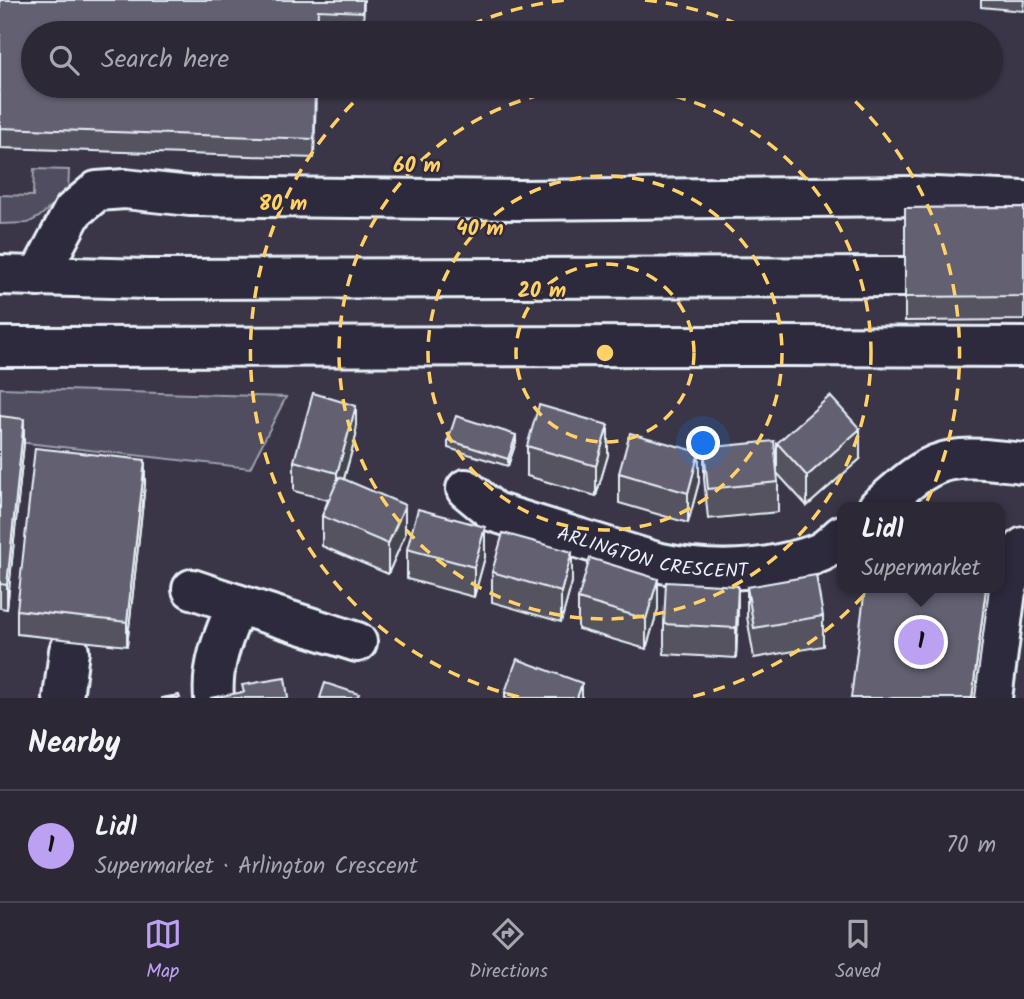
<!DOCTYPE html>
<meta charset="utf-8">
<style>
:root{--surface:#2c2836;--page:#34303e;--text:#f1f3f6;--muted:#a6a6ad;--line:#484451;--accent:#bca0f2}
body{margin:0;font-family:Kalam,sans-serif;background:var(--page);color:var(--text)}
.you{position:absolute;left:704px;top:444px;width:24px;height:24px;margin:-18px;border:5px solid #fff;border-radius:50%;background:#1a73e8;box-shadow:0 0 0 10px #1a73e833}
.badge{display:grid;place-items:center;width:46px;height:46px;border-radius:50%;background:var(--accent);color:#111;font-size:23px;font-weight:700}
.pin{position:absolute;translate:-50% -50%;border:4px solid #fff;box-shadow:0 2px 7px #0006}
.popup{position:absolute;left:837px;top:502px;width:168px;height:91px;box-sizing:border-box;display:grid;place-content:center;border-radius:14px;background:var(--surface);filter:drop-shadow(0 2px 5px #0005);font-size:23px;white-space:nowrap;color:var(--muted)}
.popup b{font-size:26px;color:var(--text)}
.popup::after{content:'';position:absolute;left:50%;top:100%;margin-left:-14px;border:14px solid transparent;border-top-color:var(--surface)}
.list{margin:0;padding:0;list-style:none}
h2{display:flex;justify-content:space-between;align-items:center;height:91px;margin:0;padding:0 28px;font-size:30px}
h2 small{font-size:23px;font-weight:400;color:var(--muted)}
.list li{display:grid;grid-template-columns:46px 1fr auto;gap:21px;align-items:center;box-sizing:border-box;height:112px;padding:0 28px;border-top:2px solid var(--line)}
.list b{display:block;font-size:26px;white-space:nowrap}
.list p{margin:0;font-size:23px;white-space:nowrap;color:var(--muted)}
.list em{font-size:23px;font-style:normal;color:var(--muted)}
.icon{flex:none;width:38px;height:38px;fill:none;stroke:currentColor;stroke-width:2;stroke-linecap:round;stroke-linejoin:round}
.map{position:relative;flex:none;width:1024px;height:698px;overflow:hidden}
.search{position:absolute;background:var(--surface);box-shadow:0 2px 5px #0004;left:21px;right:21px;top:21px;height:77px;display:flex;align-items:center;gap:18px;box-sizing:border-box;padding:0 24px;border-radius:38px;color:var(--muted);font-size:26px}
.sheet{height:203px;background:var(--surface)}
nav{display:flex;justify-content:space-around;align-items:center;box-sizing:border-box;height:98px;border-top:2px solid var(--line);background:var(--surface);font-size:19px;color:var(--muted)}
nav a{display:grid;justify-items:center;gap:4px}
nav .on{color:var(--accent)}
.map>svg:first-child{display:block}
.green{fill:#504e5f;stroke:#9ca0ac;stroke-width:2}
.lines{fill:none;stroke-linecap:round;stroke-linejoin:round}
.minor-casing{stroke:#e8f1f8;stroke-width:44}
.highway-casing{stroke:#e8f1f8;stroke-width:44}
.minor{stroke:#2f2a3d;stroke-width:38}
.highway{stroke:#2f2a3d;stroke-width:38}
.wall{fill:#555361;stroke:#e8f1f8;stroke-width:2}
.shaded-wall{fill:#45444f;stroke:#e8f1f8;stroke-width:2}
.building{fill:#636171;stroke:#e8f1f8;stroke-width:2}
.ring{fill:none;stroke:#ffd166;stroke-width:3.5;stroke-dasharray:12 9}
.labels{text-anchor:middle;stroke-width:5;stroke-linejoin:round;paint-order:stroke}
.street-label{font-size:19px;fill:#e8f1f8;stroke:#2f2a3d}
.centre{fill:#ffd166;stroke:#2f2a3d;stroke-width:3.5}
.ring-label{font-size:21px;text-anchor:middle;font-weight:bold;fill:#ffd166;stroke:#2f2a3d;stroke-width:5;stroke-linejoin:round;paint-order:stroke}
</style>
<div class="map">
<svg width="1024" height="698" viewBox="0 0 1024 698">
<rect width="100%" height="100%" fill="#3a3648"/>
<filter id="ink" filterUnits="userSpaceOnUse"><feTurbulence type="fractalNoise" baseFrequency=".0143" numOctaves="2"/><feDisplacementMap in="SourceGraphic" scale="14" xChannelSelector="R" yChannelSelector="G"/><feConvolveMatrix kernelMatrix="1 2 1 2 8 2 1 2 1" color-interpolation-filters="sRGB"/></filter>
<g filter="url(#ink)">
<path class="green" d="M34,169L69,170L68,192L39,217L28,223L0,224V195L33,196Z
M0,388L286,397L250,468L0,440Z"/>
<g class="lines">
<g class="minor-casing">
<g id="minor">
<path d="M38,277L73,211L97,191L125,189L190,196L518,200L913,196L1024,201"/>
<path id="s1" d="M466,489L494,512L656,562C698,571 737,573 779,564C794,561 808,558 821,552C828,548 835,541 842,535"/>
<path d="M878,507C899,490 923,464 952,460C975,456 1001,461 1024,463"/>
<path d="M192,589L237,604"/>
<path d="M63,698L69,651"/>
<path d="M214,698C211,664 224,635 237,604L357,642"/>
<path d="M992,698L1006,591L1020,552L1024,547"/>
</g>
</g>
<g class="highway-casing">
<path id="highway" d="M0,275L148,279L905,277
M0,347L781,346L1024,347"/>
</g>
<use href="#minor" class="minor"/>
<use href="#highway" class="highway"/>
</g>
<path class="wall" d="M0,0H364L363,31L318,30L314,158L0,148Z
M981,0H1024L1023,11L981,7Z
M1024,207V320L905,321V208Z
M0,416L24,443L7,609L0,608Z
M356,436L344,479L405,535L388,574L322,546V516L328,500L294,491V461Z
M448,440L516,442L508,466L448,448Z
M777,443L860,459L807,506L777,473Z
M527,446L608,455L596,496L527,476Z
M704,448L778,482V512L708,519L704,478Z
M619,473L699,482L688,523L619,503Z
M145,484L127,646L17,634V610Z
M407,549L485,557L474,597L407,579Z
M492,572L572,582L561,622L492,602Z
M747,587L823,616V646L754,658L747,617Z
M578,599L658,609L646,649L578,629Z
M738,616L736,658L664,654V624Z
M505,692L582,698H505Z"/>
<path class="shaded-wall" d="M356,406V436L337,503V473Z
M24,419V443L7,609V585Z
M608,425V455L596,496V466Z
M860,429V459L807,506V476Z
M516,435V442L508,466V459Z
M699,452V482L688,523V493Z
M145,460V484L127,646V622Z
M405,505V535L388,574V544Z
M485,527V557L474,597V567Z
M572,552V582L561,622V592Z
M658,579V609L646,649V619Z
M738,586V616L736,658V628Z
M986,588H989L975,698H972Z
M582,683V698H577Z"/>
<path class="building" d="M0,0H363V12L318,10L317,33H33V86H315L314,139L0,128Z
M1024,207V296L905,297V208Z
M313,393L356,406L337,473L294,461Z
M830,396L860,429L807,476L777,443Z
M539,405L608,425L596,466L527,446Z
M0,416L24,419L7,585L0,584Z
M456,416L516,435L508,459L448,440Z
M630,433L699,452L688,493L619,473Z
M774,441L778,482L708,489L704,448Z
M35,448L145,460L127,622L17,610Z
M339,477L405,505L388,544L322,516Z
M418,509L485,527L474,567L407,549Z
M503,533L572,552L561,592L492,572Z
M590,558L658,579L646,619L578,599Z
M816,575L823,616L754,628L747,587Z
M666,582L738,586L736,628L664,624Z
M865,588H986L972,698H851Z
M517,659L582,683L577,698H517V697L505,692Z
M285,678L288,698H210L244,692L242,685Z
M325,683L359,694L357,698H320Z
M179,695L180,698H161Z"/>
</g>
<g class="ring">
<circle cx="605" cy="353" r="89"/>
<circle cx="605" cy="353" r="177"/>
<circle cx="605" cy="353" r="266"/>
<path d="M519 697A355 355 0 0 1 370 87M452 33A355 355 0 0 1 565 0M645 0A355 355 0 0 1 758 33M840 87A355 355 0 0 1 691 697"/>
</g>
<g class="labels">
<g class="street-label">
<text dy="7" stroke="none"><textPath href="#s1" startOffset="201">ARLINGTON CRESCENT</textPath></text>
</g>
</g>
<circle cx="605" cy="353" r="10" class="centre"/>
<g class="ring-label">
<text x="417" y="172">60 m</text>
<text x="283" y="210">80 m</text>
<text x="480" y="235">40 m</text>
<text x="542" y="297">20 m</text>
</g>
</svg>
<div class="you"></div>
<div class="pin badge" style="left:921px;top:642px">1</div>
<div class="popup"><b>Lidl</b>Supermarket</div>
<div class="search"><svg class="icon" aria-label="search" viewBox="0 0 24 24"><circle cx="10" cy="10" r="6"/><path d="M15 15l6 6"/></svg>Search here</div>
</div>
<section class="sheet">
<h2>Nearby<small></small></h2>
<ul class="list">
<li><span class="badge">1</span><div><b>Lidl</b><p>Supermarket · Arlington Crescent</p></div><em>70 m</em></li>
</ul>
</section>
<nav>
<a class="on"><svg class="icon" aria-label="map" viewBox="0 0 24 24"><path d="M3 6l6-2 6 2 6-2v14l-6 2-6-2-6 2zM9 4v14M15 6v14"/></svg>Map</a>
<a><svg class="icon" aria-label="directions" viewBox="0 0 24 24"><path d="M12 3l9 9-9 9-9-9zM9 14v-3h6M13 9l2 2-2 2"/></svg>Directions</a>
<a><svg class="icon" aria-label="saved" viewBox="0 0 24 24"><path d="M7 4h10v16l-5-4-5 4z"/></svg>Saved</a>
</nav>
